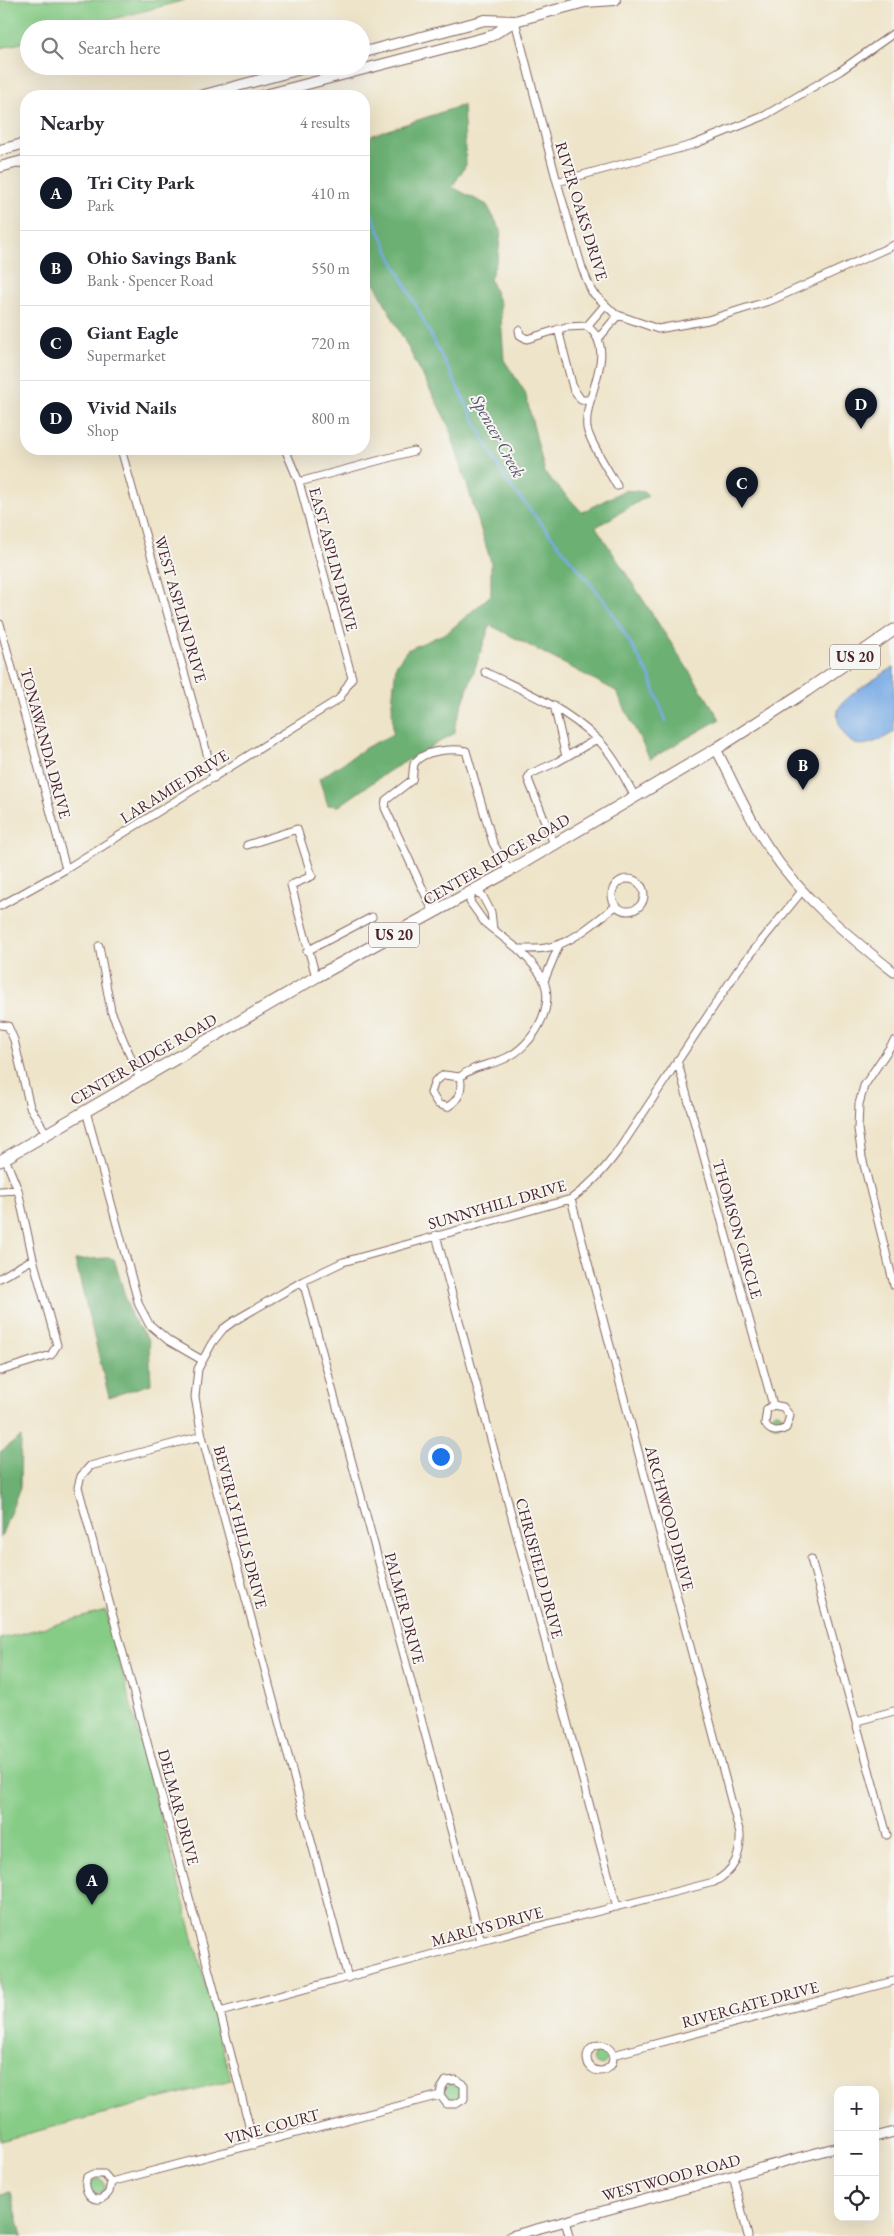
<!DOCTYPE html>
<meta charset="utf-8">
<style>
:root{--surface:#fff;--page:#f7f7f7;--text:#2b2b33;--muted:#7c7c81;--line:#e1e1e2;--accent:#111827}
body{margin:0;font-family:"EB Garamond",serif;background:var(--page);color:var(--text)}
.controls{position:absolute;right:15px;bottom:15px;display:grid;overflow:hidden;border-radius:10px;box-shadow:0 5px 20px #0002}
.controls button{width:45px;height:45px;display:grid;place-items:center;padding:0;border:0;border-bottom:1px solid var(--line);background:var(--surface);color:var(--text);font:25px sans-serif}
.you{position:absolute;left:440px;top:1456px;width:18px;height:18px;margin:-12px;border:4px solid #fff;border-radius:50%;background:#1a73e8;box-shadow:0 0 0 8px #1a73e833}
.badge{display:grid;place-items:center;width:32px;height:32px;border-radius:50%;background:var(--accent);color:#fff;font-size:16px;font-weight:700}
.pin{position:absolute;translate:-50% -41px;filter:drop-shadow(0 1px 2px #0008)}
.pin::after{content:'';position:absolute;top:26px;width:18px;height:15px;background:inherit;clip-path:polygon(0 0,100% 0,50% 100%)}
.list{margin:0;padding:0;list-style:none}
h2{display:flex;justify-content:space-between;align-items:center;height:65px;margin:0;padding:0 20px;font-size:21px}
h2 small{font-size:16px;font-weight:400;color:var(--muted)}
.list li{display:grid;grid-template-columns:32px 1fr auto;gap:15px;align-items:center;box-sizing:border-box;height:75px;padding:0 20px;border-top:1px solid var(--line)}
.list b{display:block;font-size:19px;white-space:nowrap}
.list p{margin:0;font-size:16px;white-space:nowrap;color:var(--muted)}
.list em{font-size:16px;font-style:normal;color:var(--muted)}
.icon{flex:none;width:28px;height:28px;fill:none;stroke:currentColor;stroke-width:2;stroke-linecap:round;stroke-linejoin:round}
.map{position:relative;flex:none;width:894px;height:2236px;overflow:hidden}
.search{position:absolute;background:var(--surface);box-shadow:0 5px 20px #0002;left:20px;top:20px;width:350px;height:55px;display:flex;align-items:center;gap:12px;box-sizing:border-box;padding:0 18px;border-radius:28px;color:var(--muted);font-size:19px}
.panel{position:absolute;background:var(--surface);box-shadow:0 5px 20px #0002;left:20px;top:90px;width:350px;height:365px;border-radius:20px}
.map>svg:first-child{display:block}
.green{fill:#86cc86;stroke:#687658}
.forest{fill:#6cb073;stroke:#5b684f}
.water{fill:#79abe5;stroke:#626588}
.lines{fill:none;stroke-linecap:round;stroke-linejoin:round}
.stream{stroke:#79abe5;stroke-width:2.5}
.minor-casing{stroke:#836462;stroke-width:9}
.tertiary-casing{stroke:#836462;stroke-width:11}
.secondary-casing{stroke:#836462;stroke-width:12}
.primary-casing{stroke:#836462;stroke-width:13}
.minor{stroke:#fff;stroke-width:7}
.tertiary{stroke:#fff;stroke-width:9}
.secondary{stroke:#fff;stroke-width:10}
.primary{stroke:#fff;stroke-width:11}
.labels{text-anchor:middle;stroke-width:4;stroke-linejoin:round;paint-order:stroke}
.shield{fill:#f6f6f2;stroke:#7e6067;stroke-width:1}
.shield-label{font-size:15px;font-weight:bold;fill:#4a1f2b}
.street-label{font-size:16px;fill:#4a1f2b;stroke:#f6f6f2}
.water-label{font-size:18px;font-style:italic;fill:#5a506c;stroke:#f6f6f2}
</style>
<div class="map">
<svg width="894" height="2236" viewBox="0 0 894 2236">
<rect width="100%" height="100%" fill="#f6f6f2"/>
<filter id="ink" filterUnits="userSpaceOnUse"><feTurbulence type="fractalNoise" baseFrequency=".02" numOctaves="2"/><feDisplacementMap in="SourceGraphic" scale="10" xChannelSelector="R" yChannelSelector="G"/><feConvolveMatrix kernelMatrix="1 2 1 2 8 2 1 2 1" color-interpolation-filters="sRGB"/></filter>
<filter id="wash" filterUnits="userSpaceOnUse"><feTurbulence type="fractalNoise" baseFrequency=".0096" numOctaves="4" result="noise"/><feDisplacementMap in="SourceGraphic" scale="20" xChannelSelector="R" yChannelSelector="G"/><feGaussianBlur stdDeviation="1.12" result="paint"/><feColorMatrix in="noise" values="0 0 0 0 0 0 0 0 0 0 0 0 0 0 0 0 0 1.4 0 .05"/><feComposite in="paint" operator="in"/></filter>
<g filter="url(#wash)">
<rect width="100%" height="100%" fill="#eee4c9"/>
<path class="green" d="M0,0H185L75,29H29V41L0,48Z
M769 1419a7 7 0 1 1 14 0a7 7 0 1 1-14 0Z
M106,1611L231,2080L0,2141V1639Z
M593 2058a7 7 0 1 1 14 0a7 7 0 1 1-14 0Z
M445 2092a8 8 0 1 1 16 0a8 8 0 1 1-16 0Z
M91 2186a7 7 0 1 1 14 0a7 7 0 1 1-14 0Z"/>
<path class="forest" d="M463,105L466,165L452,187L487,205L501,231L498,257L490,279L500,304L504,360L525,392L545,473L582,512L625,490L645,492L648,496L596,527L720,719L650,759L616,691L490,625L455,725V733L389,771L339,806L328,805L319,779L367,747L393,734L392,703L396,665L407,650L448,632L491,595V562L448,424L364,263V138Z
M107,1258L114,1259L131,1316L149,1341L151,1384L109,1397L75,1260Z
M21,1437L20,1488L0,1539V1452Z
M11,2192L22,2236H0V2194Z"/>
<path class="water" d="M894,667V732C885,738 866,748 855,744C845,741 833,718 839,708C846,695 880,676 894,667Z"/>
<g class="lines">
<path class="stream" d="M364,197L391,257L504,478L607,604L649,675L666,721"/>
</g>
</g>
<g filter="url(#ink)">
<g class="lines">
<g class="minor-casing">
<path id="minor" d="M515,21L557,182L582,268L592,292L615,314L658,329L708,320L772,300L894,245
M557,182L692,145L764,116L840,71L894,33
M587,326L605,305
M558,329L573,388L581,400H588L592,396
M519,330L520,335L527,339L566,327L587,326C620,351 583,395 587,428C589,441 610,473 617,486
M598,339L618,315
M121,449L214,778
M299,482L414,451
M0,624L66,869
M485,672C525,691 565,708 597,739C614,755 624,777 635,797
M554,705L566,757
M554,844L528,779L530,774L557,762L597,739
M247,845L297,829L312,876L291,885L316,977
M612 895a16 16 0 1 1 32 0a16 16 0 1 1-32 0Z
M0,906L66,869L339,699L352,678L299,482L285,449
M434,913L385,808L386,800L412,780C413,776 413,768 414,764C422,750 453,748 466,751L493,843L509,871
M493,929L491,912L482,895L472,891L470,902L485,923L518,949C528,949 540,950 550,947C574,942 596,921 616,906
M99,946L111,1011L140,1079
M307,951L372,917
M544,981L559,945
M0,1025L8,1026L14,1040L30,1107L46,1133
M894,1041L864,1086L859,1104L858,1129L862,1157L894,1285
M677,1060L773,1405L767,1409L765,1423C769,1432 777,1433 786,1428L790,1416L783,1407L773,1405
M444,1075L460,1077C463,1089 459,1101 447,1107L438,1104L431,1093L435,1081Z
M460,1077C474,1065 490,1066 506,1058C532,1046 556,1008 543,979C537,967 527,958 518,949
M86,1111L139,1305L149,1324L169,1341L202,1360
M5,1158L18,1190L33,1259
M0,1191L18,1190
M436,1235L617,1907
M0,1278L33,1259L57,1345L51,1355L0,1371
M303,1281L481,1941
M202,1436L90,1466L81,1476L78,1487L220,2012L254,2145
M811,1559L887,1835
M857,1721L894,1711
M348,1978L202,1436L195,1397L198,1369L212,1343L223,1329L234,1321L303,1281L343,1262L571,1199C591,1185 604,1170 618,1151L738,970L802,891
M220,2012L481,1941L714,1882C734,1871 741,1856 740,1834L571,1199
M587 2058a13 13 0 1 1 26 0a13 13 0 1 1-26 0Z
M613,2055L894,1981
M733,2176L748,2236
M111,2182L109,2192C98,2208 81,2195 87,2177L93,2174H104L111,2182L440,2095L447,2104H456L464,2099V2085L456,2080L446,2081L441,2089L440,2095
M565,2221L569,2236"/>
</g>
<g class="tertiary-casing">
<path id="tertiary" d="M716,749C733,781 748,817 768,847C801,897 847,935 894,972
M875,2137L894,2132
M511,2236L838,2147"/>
</g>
<g class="secondary-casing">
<path id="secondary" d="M361,53L485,20L514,21
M200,96L312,66
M261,96L491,36L515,21L585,2L615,0
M0,150L26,143
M0,167L26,160"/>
</g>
<g class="primary-casing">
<path id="primary" d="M0,1161L316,977L509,871L716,749L806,691L894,630"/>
</g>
<use href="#minor" class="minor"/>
<use href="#tertiary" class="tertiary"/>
<use href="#secondary" class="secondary"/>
<use href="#primary" class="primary"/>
</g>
</g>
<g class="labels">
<g class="shield">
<rect x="830" y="644.5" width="50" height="25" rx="4"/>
<rect x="369" y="922.5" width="50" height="25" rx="4"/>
</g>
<g class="shield-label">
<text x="855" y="662">US 20</text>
<text x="394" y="940">US 20</text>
</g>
<g class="street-label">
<text transform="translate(582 211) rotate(73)" y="6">RIVER OAKS DRIVE</text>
<text transform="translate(334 559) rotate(75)" y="6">EAST ASPLIN DRIVE</text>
<text transform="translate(181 609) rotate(74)" y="6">WEST ASPLIN DRIVE</text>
<text transform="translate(46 743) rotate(75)" y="6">TONAWANDA DRIVE</text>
<text transform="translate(174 786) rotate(-32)" y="6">LARAMIE DRIVE</text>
<text transform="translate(496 859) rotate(-30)" y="6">CENTER RIDGE ROAD</text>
<text transform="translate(143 1059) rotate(-30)" y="6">CENTER RIDGE ROAD</text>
<text transform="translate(497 1204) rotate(-16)" y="6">SUNNYHILL DRIVE</text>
<text transform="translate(738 1229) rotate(74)" y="6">THOMSON CIRCLE</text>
<text transform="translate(670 1518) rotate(75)" y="6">ARCHWOOD DRIVE</text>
<text transform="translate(241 1527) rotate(75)" y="6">BEVERLY HILLS DRIVE</text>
<text transform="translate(540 1568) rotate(75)" y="6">CHRISFIELD DRIVE</text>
<text transform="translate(405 1608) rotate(75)" y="6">PALMER DRIVE</text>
<text transform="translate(179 1807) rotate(75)" y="6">DELMAR DRIVE</text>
<text transform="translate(487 1926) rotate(-15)" y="6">MARLYS DRIVE</text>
<text transform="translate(750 2004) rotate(-15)" y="6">RIVERGATE DRIVE</text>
<text transform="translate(272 2126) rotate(-15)" y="6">VINE COURT</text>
<text transform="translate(671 2177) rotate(-15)" y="6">WESTWOOD ROAD</text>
</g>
<g class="water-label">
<text transform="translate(498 436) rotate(61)" y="6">Spencer Creek</text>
</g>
</g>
</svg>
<div class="controls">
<button>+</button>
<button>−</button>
<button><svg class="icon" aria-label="locate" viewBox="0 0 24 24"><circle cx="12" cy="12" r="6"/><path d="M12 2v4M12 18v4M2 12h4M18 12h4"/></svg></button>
</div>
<div class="you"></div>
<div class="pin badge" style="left:92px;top:1905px">A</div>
<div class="pin badge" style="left:803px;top:790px">B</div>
<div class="pin badge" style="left:742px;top:508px">C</div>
<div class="pin badge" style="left:861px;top:429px">D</div>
<div class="search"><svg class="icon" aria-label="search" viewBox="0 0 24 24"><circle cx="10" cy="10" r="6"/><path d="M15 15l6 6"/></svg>Search here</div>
<section class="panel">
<h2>Nearby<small>4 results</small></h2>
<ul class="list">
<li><span class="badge">A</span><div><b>Tri City Park</b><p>Park</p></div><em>410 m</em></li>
<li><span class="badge">B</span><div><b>Ohio Savings Bank</b><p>Bank · Spencer Road</p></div><em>550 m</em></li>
<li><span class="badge">C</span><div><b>Giant Eagle</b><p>Supermarket</p></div><em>720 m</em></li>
<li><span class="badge">D</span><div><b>Vivid Nails</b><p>Shop</p></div><em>800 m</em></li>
</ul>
</section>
</div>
